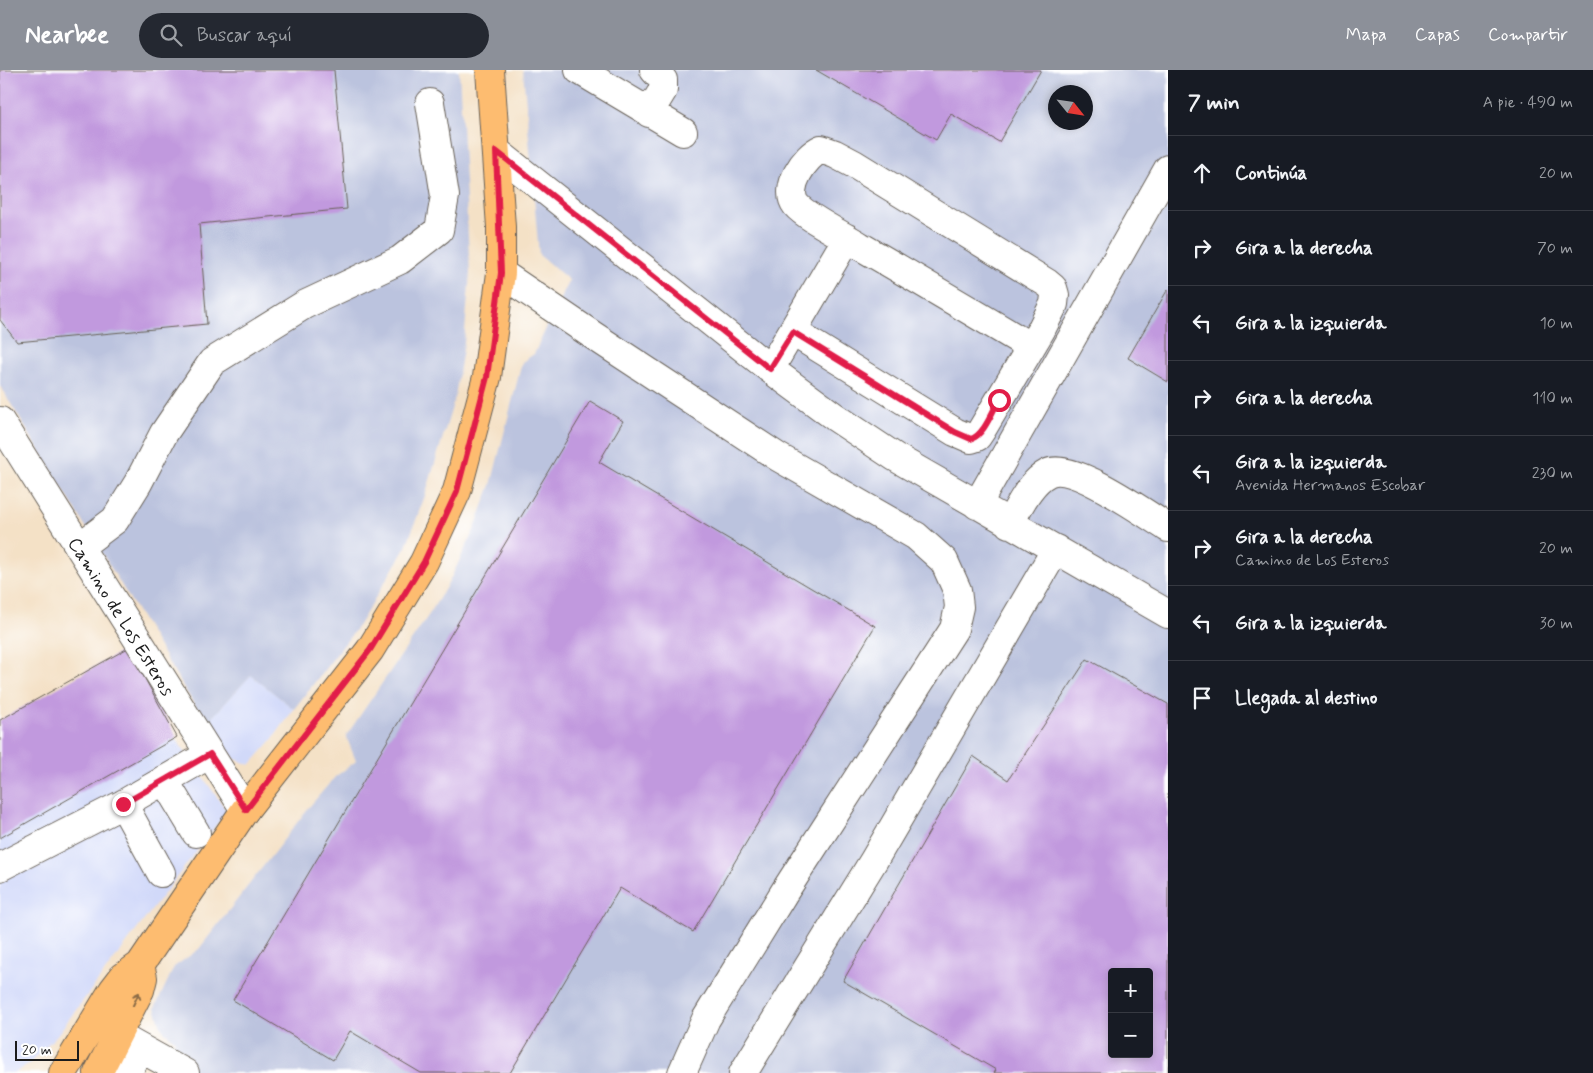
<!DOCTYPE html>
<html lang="es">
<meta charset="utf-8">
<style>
:root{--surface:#171b24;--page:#242831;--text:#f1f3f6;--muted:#9ea1a6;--line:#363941;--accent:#8c9099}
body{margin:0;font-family:Mynerve,sans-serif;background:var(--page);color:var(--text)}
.controls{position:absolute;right:15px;bottom:15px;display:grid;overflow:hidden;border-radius:5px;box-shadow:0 2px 8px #0003}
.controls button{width:45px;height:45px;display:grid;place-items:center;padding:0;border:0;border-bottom:1px solid var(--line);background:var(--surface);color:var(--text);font:25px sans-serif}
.compass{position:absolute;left:1048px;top:15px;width:45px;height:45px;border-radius:50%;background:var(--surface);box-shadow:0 2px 8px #0003;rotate:120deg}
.scale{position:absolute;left:15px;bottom:12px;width:64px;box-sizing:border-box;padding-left:5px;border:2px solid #1c1c1c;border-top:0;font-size:14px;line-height:18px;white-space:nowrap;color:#1c1c1c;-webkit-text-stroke:4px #fff;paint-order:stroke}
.stop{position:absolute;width:15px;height:15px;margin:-11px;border:4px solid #e11d48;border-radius:50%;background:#fff}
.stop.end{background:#e11d48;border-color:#fff;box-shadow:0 1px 5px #0008}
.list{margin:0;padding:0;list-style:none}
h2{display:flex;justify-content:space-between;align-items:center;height:65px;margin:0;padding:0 20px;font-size:21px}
h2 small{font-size:16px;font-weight:400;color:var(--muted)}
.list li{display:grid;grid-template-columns:32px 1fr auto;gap:15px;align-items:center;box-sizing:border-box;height:75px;padding:0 20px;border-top:1px solid var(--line)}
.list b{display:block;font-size:19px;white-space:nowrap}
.list p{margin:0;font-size:16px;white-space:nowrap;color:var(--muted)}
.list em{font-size:16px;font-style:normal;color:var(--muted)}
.icon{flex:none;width:28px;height:28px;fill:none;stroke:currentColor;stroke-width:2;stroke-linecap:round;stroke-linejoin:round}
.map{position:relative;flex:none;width:1168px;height:1003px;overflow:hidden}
header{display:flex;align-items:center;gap:30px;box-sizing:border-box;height:70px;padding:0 25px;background:var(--accent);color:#fff}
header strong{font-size:24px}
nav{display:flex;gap:28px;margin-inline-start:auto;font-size:18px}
.search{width:350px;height:45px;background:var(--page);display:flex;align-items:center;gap:12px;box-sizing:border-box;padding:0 18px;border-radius:28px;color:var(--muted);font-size:19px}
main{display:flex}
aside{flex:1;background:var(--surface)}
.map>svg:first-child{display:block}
.built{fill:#d1d9f9}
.industrial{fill:#bbc3de;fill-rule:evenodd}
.building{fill:#c199de;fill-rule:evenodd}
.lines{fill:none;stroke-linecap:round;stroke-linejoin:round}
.minor-casing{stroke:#686158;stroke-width:30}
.major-casing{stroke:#686158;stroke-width:30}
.minor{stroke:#fff;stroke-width:28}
.major{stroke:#fdbc6f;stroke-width:28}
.oneway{stroke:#8c6c46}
.route{stroke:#e11d48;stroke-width:6}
.labels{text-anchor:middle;stroke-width:4;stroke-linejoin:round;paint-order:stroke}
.street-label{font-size:19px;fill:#1c1c1c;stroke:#fff}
</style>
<header>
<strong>Nearbee</strong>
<div class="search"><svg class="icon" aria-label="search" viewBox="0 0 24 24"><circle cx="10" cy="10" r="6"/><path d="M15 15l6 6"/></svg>Buscar aquí</div>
<nav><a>Mapa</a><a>Capas</a><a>Compartir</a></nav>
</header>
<main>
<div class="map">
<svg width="1168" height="1003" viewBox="0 0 1168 1003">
<rect width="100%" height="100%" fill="#fff"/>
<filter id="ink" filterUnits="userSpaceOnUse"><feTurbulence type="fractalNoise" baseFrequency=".02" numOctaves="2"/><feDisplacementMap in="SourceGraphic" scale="10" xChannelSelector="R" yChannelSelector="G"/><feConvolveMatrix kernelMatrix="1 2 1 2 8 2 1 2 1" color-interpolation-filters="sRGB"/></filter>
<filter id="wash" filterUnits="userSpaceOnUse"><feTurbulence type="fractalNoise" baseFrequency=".0096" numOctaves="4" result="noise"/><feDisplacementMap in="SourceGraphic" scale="20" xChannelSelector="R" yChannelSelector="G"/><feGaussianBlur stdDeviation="1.12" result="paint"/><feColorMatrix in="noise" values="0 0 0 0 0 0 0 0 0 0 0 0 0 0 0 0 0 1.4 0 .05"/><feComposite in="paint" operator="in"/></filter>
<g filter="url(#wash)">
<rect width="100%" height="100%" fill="#f4e1c6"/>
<path class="built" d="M119,589L227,741L57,965L30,993L15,1003H0V652Z
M251,605L294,639L272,670L250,695L235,689L206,654Z"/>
<path class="industrial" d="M0,0H459L470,203L464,273L455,327L426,423L406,477L359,555L294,639L251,605L206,654L0,316Z
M523,0H1168V1003H157L175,971L162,959L155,938L174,897L199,879L310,736L335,707L356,691L346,666L430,543L449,512L474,460L491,415L522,292L534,284L569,210L539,185ZM1056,22H1086V52H1056ZM1112,902H1149V984H1112Z"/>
<g id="blocks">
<path class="building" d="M0,0H334L347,139L199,154L207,254L17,272L0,250Z
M816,0H1041L999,72L951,44L936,70Z
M1168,219V312L1128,288Z
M590,331L623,351L599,392L875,556L693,862L620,818L510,1003H421L350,961L333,990L233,930Z
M128,578L177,667L0,768V650Z
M1087,589L1168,634V1003H994L996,1000L843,911L973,686L1008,710ZM1112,902H1149V984H1112Z"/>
</g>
</g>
<g filter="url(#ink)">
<use href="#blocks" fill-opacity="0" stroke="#686158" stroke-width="1"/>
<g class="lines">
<g class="minor-casing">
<path id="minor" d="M579,0L683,62
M649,43L663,20V10L654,0
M496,81L770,299L835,347L895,387L1168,544
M501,203L594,266L778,387L916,466L944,491L957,520L959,537L954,559L785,821L706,949L682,1003
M793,262L955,362L971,369L977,367L981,361L1041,260L1054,234L1055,225L1053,218L1047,213L854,94L835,84L821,79C805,86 783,118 796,135C806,147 846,167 860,176C917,209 974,243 1031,277
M770,299L847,168
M0,351L245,740
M977,435L1168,99
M1009,454C1019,437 1030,412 1048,403C1072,391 1146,444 1168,458
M79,477L115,450L138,413L164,363L212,292L304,235L400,190L439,160L445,126L430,33
M164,710L196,763
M123,734L161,803
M0,797L123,734L210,684
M97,954L185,1003
M127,1003L141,979
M743,1003L874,790L1056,479"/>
</g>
<g class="major-casing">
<path id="major" d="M63,1003L113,920L123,907L140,895L245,740L370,580L424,492L457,421L487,307L501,203V157L490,0
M98,1003L140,920L143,908L140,895"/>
</g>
<use href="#minor" class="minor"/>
<use href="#major" class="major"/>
</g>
<defs><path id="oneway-shaft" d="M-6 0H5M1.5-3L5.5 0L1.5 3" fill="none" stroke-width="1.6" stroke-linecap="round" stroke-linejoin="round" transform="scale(1.25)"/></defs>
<use class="oneway" href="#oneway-shaft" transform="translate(136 929) rotate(-65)"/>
</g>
<g class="lines" filter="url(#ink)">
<path class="route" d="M123,734L210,684L246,740L370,580L424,492L457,421L487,307L501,203L496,81L770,299L793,262L955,362L971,369C984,365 992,342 999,330"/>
</g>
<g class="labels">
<g class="street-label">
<text transform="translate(122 546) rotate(58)" y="7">Camino de Los Esteros</text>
</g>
</g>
</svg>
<div class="controls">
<button>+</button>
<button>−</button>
</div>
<svg class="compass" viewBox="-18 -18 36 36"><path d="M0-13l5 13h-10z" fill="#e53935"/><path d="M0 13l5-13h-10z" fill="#9ea1a6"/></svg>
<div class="scale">20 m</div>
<div class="stop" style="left:999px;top:330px"></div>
<div class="stop end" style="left:123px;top:734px"></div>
</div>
<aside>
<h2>7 min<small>A pie · 490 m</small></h2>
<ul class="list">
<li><svg class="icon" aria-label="ahead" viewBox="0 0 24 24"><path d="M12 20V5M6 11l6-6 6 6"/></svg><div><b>Continúa</b></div><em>20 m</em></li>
<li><svg class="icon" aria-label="right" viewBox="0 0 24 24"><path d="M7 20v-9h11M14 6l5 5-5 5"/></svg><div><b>Gira a la derecha</b></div><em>70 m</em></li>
<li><svg class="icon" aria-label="left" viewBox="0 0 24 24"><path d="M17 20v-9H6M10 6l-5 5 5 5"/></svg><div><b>Gira a la izquierda</b></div><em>10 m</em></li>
<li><svg class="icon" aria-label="right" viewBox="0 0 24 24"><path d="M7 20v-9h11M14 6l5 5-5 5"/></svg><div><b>Gira a la derecha</b></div><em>110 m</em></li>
<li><svg class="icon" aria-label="left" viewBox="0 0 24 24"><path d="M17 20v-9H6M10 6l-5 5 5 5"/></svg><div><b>Gira a la izquierda</b><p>Avenida Hermanos Escobar</p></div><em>230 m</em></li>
<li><svg class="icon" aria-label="right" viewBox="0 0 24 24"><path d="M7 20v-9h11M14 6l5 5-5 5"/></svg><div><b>Gira a la derecha</b><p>Camino de Los Esteros</p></div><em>20 m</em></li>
<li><svg class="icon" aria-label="left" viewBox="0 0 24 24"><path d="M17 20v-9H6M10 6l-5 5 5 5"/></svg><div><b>Gira a la izquierda</b></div><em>30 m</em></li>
<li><svg class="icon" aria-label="arrive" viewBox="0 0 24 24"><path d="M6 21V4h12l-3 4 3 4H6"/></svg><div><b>Llegada al destino</b></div></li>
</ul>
</aside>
</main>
